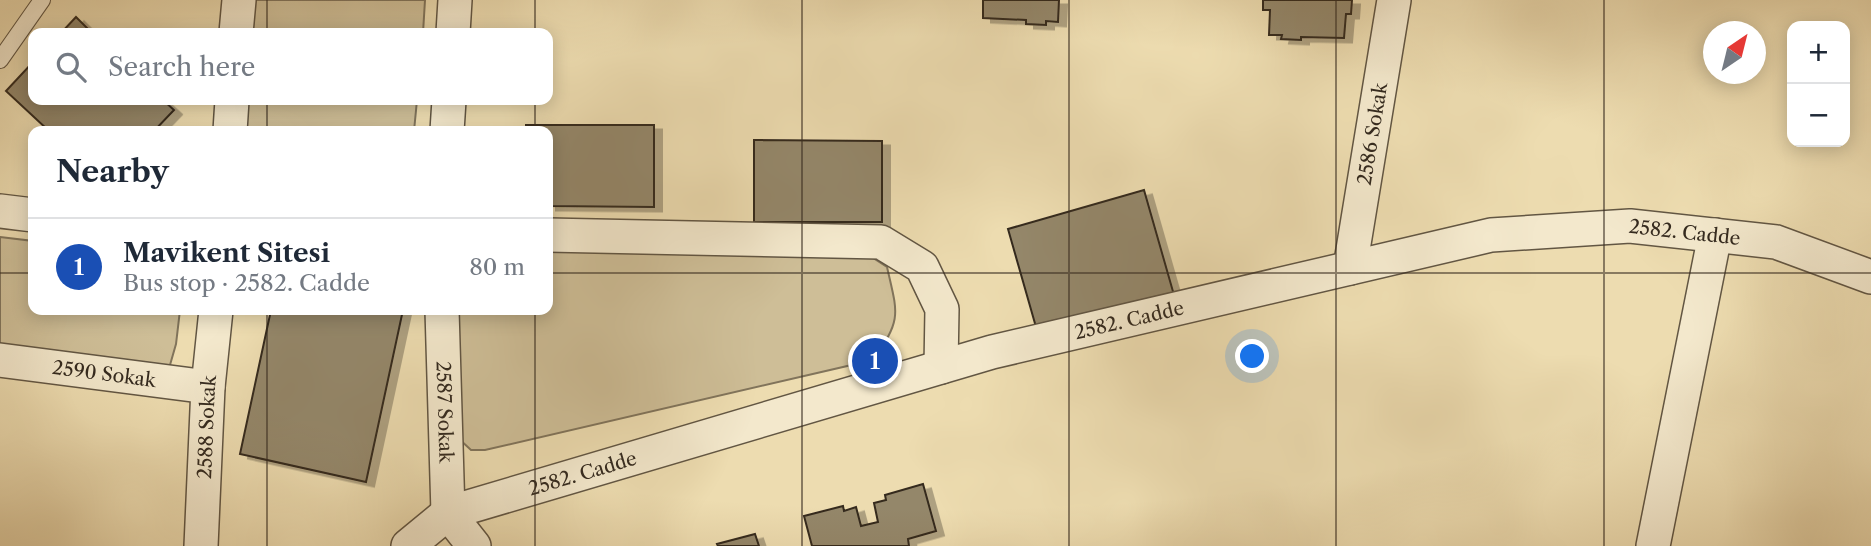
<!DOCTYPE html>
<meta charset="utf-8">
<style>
:root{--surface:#fff;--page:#f2f2f3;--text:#1f2937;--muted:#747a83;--line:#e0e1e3;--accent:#111827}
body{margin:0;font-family:"Libre Caslon Text",serif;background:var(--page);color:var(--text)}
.controls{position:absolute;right:21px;top:21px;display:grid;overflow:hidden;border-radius:14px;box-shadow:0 4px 18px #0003}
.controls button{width:63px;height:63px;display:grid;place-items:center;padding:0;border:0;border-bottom:2px solid var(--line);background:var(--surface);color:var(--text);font:35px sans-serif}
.compass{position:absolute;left:1703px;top:21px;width:63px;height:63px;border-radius:50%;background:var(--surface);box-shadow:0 4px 18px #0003;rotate:35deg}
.you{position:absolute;left:1253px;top:357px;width:24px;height:24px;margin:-18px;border:5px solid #fff;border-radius:50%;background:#1a73e8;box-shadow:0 0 0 10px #1a73e833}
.badge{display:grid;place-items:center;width:46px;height:46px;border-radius:50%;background:var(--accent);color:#fff;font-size:23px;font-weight:700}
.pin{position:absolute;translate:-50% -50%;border:4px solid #fff;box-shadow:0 2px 7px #0006}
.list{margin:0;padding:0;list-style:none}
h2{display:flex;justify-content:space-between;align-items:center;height:91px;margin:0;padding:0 28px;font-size:30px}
h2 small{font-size:23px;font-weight:400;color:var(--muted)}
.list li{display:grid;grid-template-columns:46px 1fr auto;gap:21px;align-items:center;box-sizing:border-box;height:98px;padding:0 28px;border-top:2px solid var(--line)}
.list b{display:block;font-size:26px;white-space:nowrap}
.list p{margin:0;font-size:23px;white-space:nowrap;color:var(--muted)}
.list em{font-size:23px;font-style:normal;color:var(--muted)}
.icon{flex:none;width:38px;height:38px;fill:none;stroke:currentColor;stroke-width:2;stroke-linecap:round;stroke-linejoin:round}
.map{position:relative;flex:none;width:1871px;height:546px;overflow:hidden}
.search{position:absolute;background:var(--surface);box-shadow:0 4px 18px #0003;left:28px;top:28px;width:525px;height:77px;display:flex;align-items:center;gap:18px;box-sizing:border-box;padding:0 24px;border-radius:14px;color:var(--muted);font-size:26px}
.panel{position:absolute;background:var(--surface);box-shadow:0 4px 18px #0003;left:28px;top:126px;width:525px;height:189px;border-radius:14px}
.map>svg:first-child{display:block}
.green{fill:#cebe97;stroke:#81745b;stroke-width:2}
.building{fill:#94876a;stroke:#342a1f;stroke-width:2;filter:url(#shadow)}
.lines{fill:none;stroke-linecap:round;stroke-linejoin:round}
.service-casing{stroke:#625643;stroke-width:18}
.minor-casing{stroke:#625643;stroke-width:36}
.service{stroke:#f3e8cc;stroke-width:16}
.minor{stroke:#f3e8cc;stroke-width:33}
.grid{fill:none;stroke:#342a1f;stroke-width:2;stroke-opacity:0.55}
.labels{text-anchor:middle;stroke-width:5;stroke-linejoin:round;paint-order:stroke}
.street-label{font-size:19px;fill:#342a1f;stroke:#f3e8cc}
</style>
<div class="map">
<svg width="1871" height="546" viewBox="0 0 1871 546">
<defs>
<filter id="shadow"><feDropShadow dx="8" dy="4.5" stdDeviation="0" flood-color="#0004"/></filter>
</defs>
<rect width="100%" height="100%" fill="#eddcb0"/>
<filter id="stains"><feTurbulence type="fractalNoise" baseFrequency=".00286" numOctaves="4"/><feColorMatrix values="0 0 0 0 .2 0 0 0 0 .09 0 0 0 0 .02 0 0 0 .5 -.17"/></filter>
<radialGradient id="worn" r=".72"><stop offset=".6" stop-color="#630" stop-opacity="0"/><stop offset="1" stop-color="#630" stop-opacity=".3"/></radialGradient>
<path class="green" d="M246,0H425L423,33H243Z
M238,100H417L414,131H235Z
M0,237L33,241V310H180L176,344L168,372L0,347Z
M548,251L870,256L887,267C898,315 902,319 873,360L485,450H471L457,437L450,310H548Z"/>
<path class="building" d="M983,0H1059L1058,22L1046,21V25L1026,24V20L983,18Z
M1263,0H1352L1351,14H1346L1344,38L1301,37V40L1281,39L1282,35H1269L1270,10H1263Z
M76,17L92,33H61Z
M33,62V100H163L174,110L154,131H49L6,91Z
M526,125H654V207L548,206V131H526Z
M754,140L882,141V222H754Z
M1144,190L1174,295L1038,334L1008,229Z
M271,310H403L366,482L240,454Z
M923,484L936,531L908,539L909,546H812L804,516L843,506L844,511L856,507L861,526L878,522L874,503L886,500L885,495Z
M755,534L759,546H718L717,544Z"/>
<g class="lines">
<g class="service-casing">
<path id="service" d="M0,60L42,0"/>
</g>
<g class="minor-casing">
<g id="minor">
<path d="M236,33L239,0"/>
<path d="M453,33L455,0"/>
<path d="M230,131L232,100"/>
<path d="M447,131L449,100"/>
<path d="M0,211L33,215"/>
<path d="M548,235L881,242L922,267L942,309L941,367"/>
<path id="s1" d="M1350,268L1394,0"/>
<path id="s2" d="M442,310L448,513L474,546"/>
<path id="s3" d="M0,360L208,387"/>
<path id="s4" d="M201,546L208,387L216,310"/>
<path id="s5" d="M408,546L448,513L992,352L1491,235L1630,226L1776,242L1871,277"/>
<path d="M1653,546L1715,235"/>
</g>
</g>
<use href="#service" class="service"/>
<use href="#minor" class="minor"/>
</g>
<path class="grid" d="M267,0V33M535,0V33M802,0V546M1069,0V546M1336,0V546M1604,0V546M267,100V131M535,100V131M0,273H33M548,273H1871M267,310V546M535,310V546"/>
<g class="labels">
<g class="street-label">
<text dy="7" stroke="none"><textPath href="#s1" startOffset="136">2586 Sokak</textPath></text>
<text dy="7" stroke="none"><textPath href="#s5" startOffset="1326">2582. Cadde</textPath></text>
<text dy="7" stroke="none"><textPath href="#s5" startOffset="760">2582. Cadde</textPath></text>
<text dy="7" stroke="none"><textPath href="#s3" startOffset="105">2590 Sokak</textPath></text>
<text dy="7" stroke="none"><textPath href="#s2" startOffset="102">2587 Sokak</textPath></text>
<text dy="7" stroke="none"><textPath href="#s4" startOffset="119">2588 Sokak</textPath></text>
<text dy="7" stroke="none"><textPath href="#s5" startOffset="192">2582. Cadde</textPath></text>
</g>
</g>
<rect width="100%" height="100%" filter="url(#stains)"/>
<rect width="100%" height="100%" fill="url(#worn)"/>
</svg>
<div class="controls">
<button>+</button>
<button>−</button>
</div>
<svg class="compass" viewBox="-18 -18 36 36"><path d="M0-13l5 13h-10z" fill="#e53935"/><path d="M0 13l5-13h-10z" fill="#747a83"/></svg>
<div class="you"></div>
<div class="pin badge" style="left:875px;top:361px;background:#1a4fb4">1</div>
<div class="search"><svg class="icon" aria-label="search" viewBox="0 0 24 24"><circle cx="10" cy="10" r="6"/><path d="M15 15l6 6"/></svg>Search here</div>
<section class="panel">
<h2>Nearby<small></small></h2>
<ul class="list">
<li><span class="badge" style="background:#1a4fb4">1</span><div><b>Mavikent Sitesi</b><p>Bus stop · 2582. Cadde</p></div><em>80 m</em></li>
</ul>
</section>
</div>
